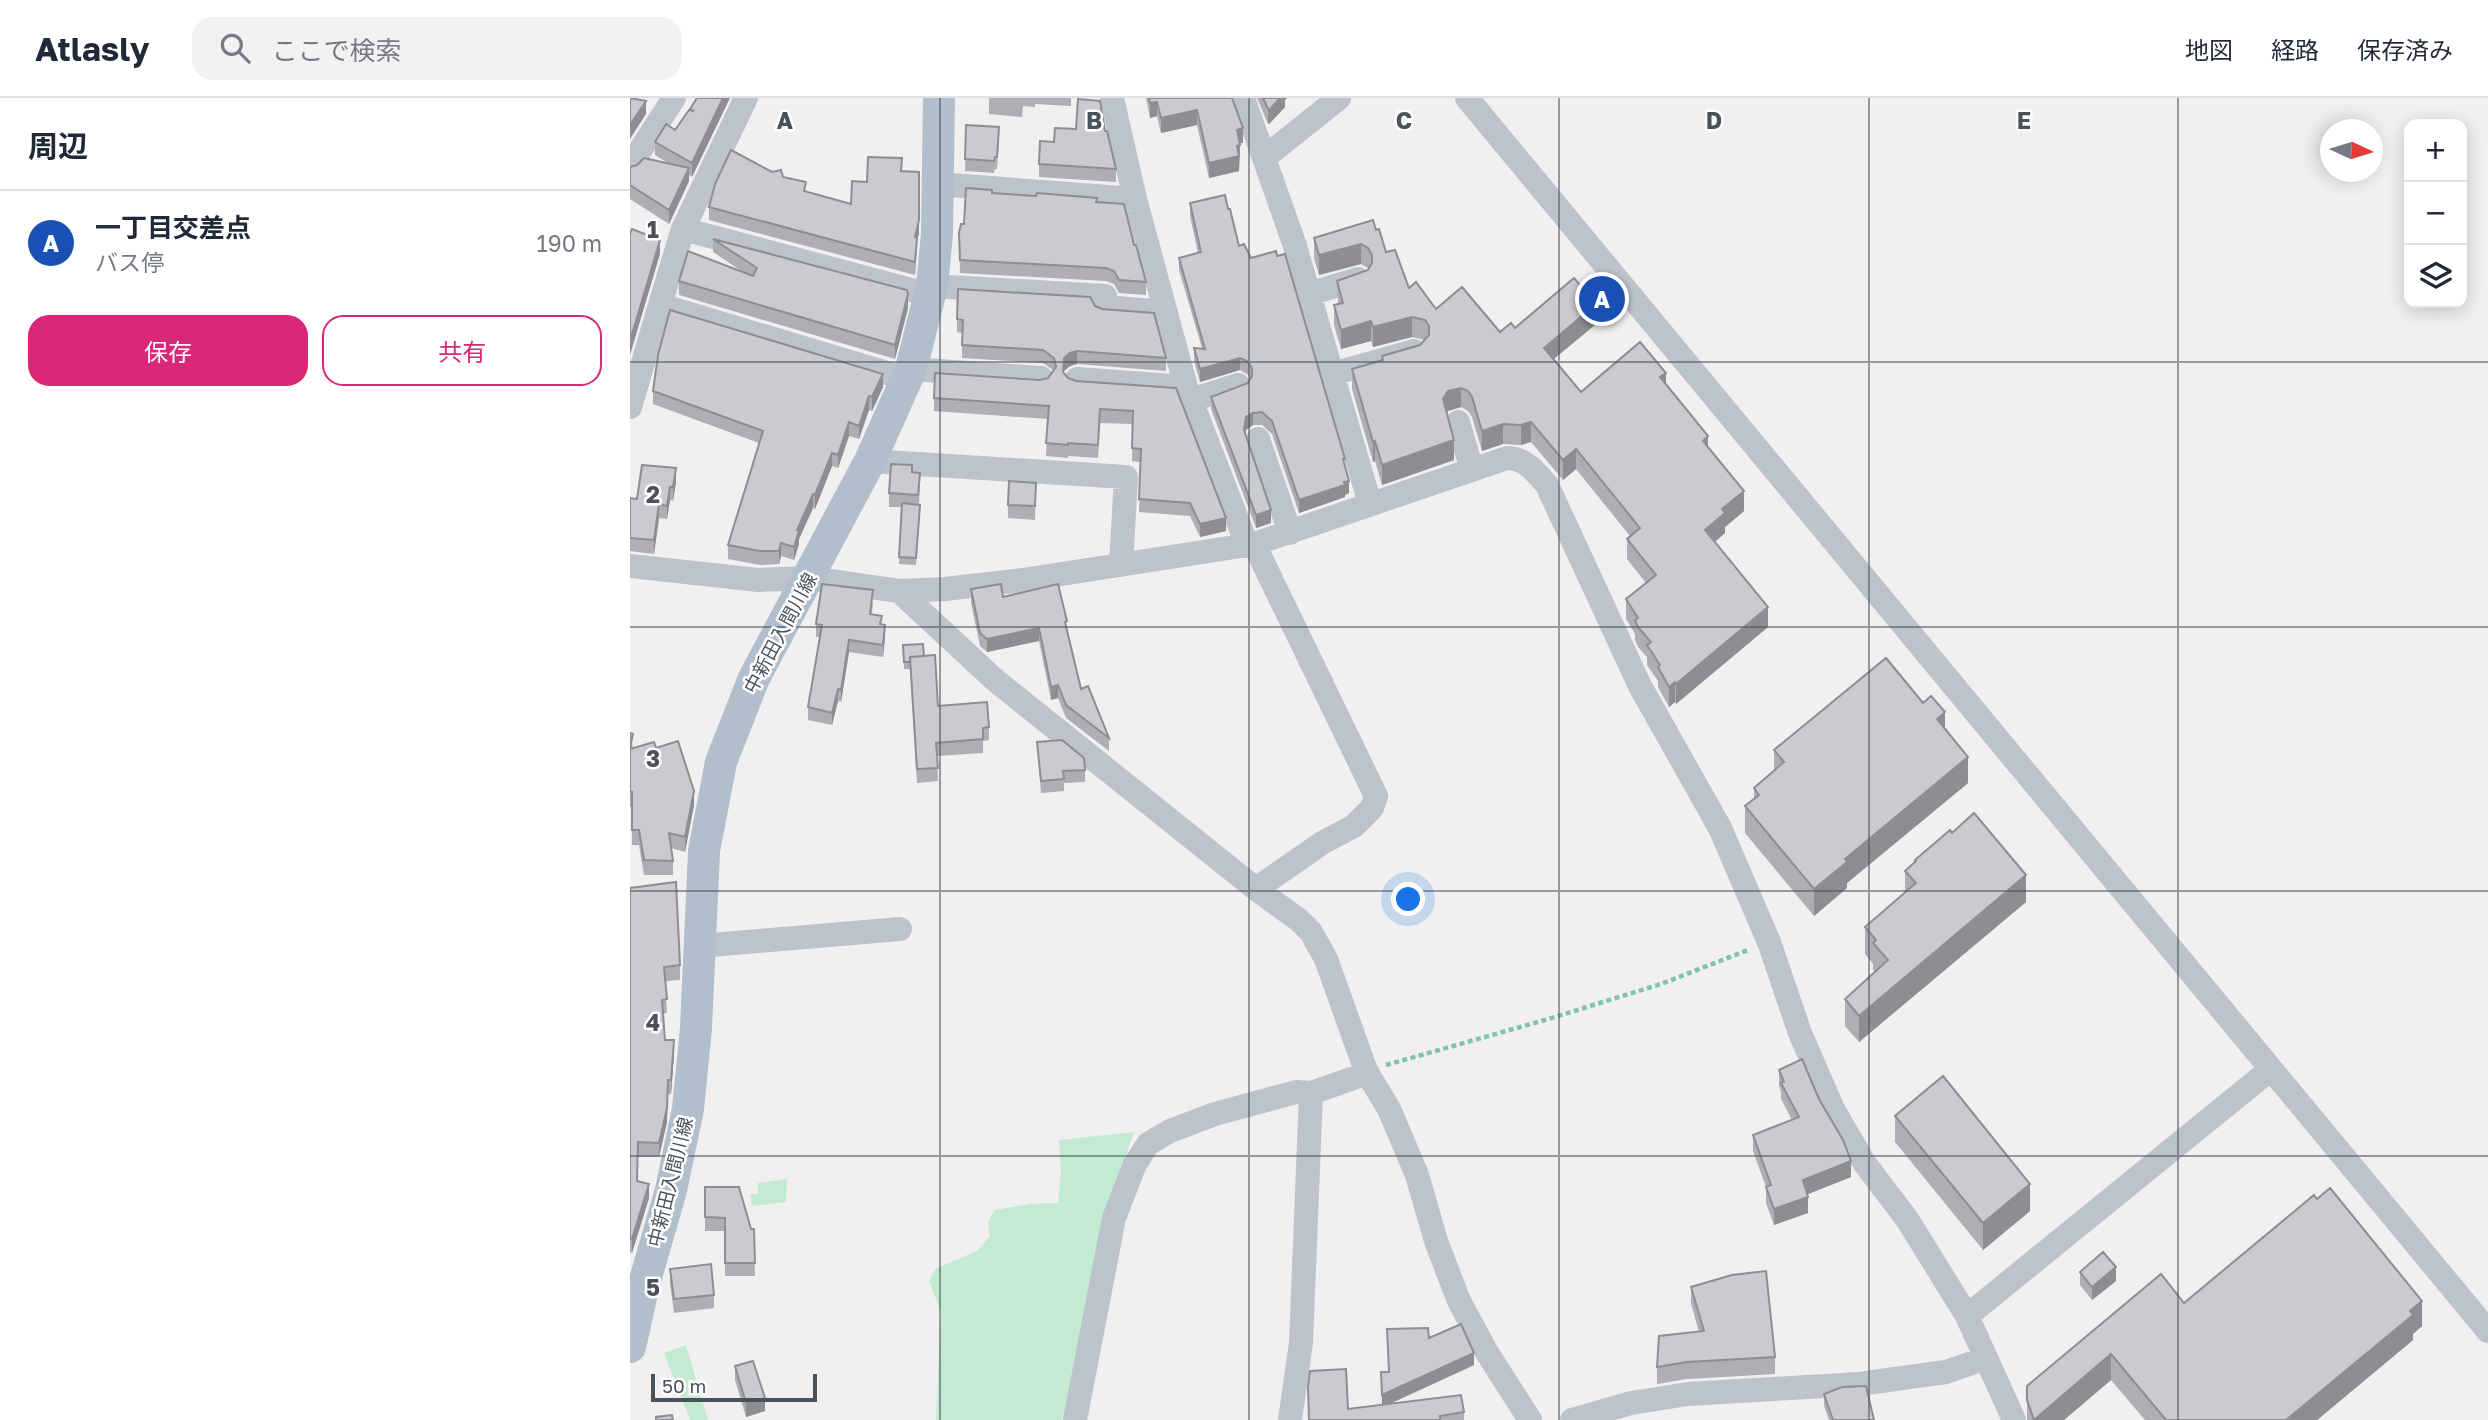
<!DOCTYPE html>
<html lang="ja">
<meta charset="utf-8">
<style>
:root{--surface:#fff;--page:#f2f2f3;--text:#1f2937;--muted:#747a83;--line:#e0e1e3;--accent:#db2777}
body{margin:0;font-family:"Golos Text","Noto Sans JP",sans-serif;background:var(--page);color:var(--text)}
.controls{position:absolute;right:21px;top:21px;display:grid;overflow:hidden;border-radius:14px;box-shadow:0 4px 18px #0003}
.controls button{width:63px;height:63px;display:grid;place-items:center;padding:0;border:0;border-bottom:2px solid var(--line);background:var(--surface);color:var(--text);font:35px sans-serif}
.compass{position:absolute;left:1690px;top:21px;width:63px;height:63px;border-radius:50%;background:var(--surface);box-shadow:0 4px 18px #0003;rotate:94deg}
.scale{position:absolute;left:21px;bottom:18px;width:166px;box-sizing:border-box;padding-left:7px;border:4px solid #49525b;border-top:0;font-size:19px;line-height:24px;white-space:nowrap;color:#49525b;-webkit-text-stroke:5px #fff;paint-order:stroke}
.you{position:absolute;left:779px;top:802px;width:24px;height:24px;margin:-18px;border:5px solid #fff;border-radius:50%;background:#1a73e8;box-shadow:0 0 0 10px #1a73e833}
.badge{display:grid;place-items:center;width:46px;height:46px;border-radius:50%;background:var(--accent);color:#fff;font-size:23px;font-weight:700}
.pin{position:absolute;translate:-50% -50%;border:4px solid #fff;box-shadow:0 2px 7px #0006}
.list{margin:0;padding:0;list-style:none}
h2{display:flex;justify-content:space-between;align-items:center;height:91px;margin:0;padding:0 28px;font-size:30px}
h2 small{font-size:23px;font-weight:400;color:var(--muted)}
.list li{display:grid;grid-template-columns:46px 1fr auto;gap:21px;align-items:center;box-sizing:border-box;height:105px;padding:0 28px;border-top:2px solid var(--line)}
.list b{display:block;font-size:26px;white-space:nowrap}
.list p{margin:0;font-size:23px;white-space:nowrap;color:var(--muted)}
.list em{font-size:23px;font-style:normal;color:var(--muted)}
.actions{display:flex;gap:14px;padding:21px 28px}
.actions a{flex:1;padding:16px 0;border:2px solid var(--accent);border-radius:21px;text-align:center;font-size:24px;color:var(--accent)}
.actions .main{background:var(--accent);color:#fff}
.icon{flex:none;width:38px;height:38px;fill:none;stroke:currentColor;stroke-width:2;stroke-linecap:round;stroke-linejoin:round}
.map{position:relative;flex:none;width:1858px;height:1322px;overflow:hidden}
header{display:flex;align-items:center;gap:42px;box-sizing:border-box;height:98px;padding:0 35px;background:var(--surface);border-bottom:2px solid var(--line)}
header strong{font-size:33px}
nav{display:flex;gap:38px;margin-inline-start:auto;font-size:24px}
.search{width:490px;height:63px;background:var(--page);display:flex;align-items:center;gap:18px;box-sizing:border-box;padding:0 24px;border-radius:21px;color:var(--muted);font-size:26px}
main{display:flex}
aside{flex:1;background:var(--surface)}
.map>svg:first-child{display:block}
.green{fill:#c2ebd2}
.lines{fill:none;stroke-linecap:round;stroke-linejoin:round}
.path{stroke:#7dc6a3;stroke-width:4.5;stroke-dasharray:5 3.5;stroke-linecap:butt}
.minor{stroke:#bcc3cb;stroke-width:24}
.major{stroke:#b1becb;stroke-width:32}
.wall{fill:#adafb4}
.shaded-wall{fill:#8d8e92}
.building{fill:#c9cbd1;stroke:#8d8e92;stroke-width:2}
.grid{fill:none;stroke:#49525b;stroke-width:2;stroke-opacity:0.55}
.labels{text-anchor:middle;stroke-width:5;stroke-linejoin:round;paint-order:stroke}
.street-label{font-size:19px;fill:#49525b;stroke:#fff}
.grid-label{font-size:23px;text-anchor:middle;font-weight:bold;fill:#49525b;stroke:#fff;stroke-width:5;stroke-linejoin:round;paint-order:stroke}
</style>
<header>
<strong>Atlasly</strong>
<div class="search"><svg class="icon" aria-label="search" viewBox="0 0 24 24"><circle cx="10" cy="10" r="6"/><path d="M15 15l6 6"/></svg>ここで検索</div>
<nav><a>地図</a><a>経路</a><a>保存済み</a></nav>
</header>
<main>
<aside>
<h2>周辺<small></small></h2>
<ul class="list">
<li><span class="badge" style="background:#1a4fb4">A</span><div><b>一丁目交差点</b><p>バス停</p></div><em>190 m</em></li>
</ul>
<div class="actions"><a class="main">保存</a><a>共有</a></div>
</aside>
<div class="map">
<svg width="1858" height="1322" viewBox="0 0 1858 1322">
<rect width="100%" height="100%" fill="#f1efef"/>
<path class="green" d="M504,1034L474,1120L443,1297L432,1322H306L311,1214L299,1183L305,1171L347,1153L360,1138L358,1125L364,1112L400,1106L428,1105L431,1073L429,1042Z
M157,1081L156,1104L122,1108L120,1096H128V1085Z
M56,1247L78,1322H60L34,1255Z"/>
<g class="lines">
<path class="path" d="M756,967L915,922L1031,886L1118,852"/>
<path class="minor" d="M116,0L53,131L30,207L277,281
M482,0L505,101L556,289L617,447
M613,0L665,148L740,406
M837,0L1858,1233
M635,59L709,0
M0,68L44,0
M308,86L505,101
M53,131L300,197
M302,188L475,198L474,209L536,214
M679,196L728,181
M281,271L411,280
M702,276L784,253
M447,281L556,289
M561,302L608,287
M0,309L30,207
M828,324L842,372
M628,341L660,435
M240,363L496,379L491,467
M624,446L746,698L742,710L724,728L692,745L626,791L669,822L681,834L696,861L736,973L759,1011L787,1077L806,1143L829,1203L856,1253L900,1322
M0,468L128,482L179,480L269,493L315,491L393,482L624,446L877,360C895,360 906,374 917,387L1010,588L1090,730L1139,844L1170,935L1203,1011L1235,1066L1277,1121L1337,1218L1384,1322
M269,493L365,582L626,791
M69,848L270,831
M1337,1218L1641,971
M445,1322L484,1120L505,1066L518,1046L540,1033L585,1016L666,994L681,995
M660,1322L671,1245L681,995L738,975
M942,1322L1001,1305L1058,1296L1229,1286L1316,1274L1356,1260"/>
<path class="major" d="M0,1249L14,1186L41,1092L58,1011L66,930L74,753L91,664L124,580L240,363L281,271L302,188L307,136L309,0"/>
</g>
<path class="wall" d="M67,0L62,79L59,77V83L39,126L0,101V69L38,65L25,57V44L45,32L60,13Z
M359,0H441V8L405,6V9L393,8L392,19L359,16Z
M516,0H602L613,45H610L609,73L579,80L567,27L531,35L527,18L520,20Z
M627,0H657L655,2V9L640,25L638,26Z
M336,27L369,41L367,71H365L364,75L335,73Z
M475,33L486,71V84L409,79V66L424,44Z
M272,73L289,135L287,143L285,177L79,122V109L142,74L153,79L176,94L221,106L237,84Z
M362,95L466,104L504,147L516,184V197L489,195L484,186L476,183L330,175L329,135Z
M560,105L598,111L609,148L715,368L719,395L715,397V399L669,415L642,336L632,327H623L616,332L615,337L641,425L626,430L581,311V299L618,285L621,281L617,276L610,272L570,284L564,263V250H572L549,172V160L568,155L560,118Z
M746,132L756,154L779,190L806,211L870,234L885,230L966,226L924,261L951,294L1036,286L1078,350L1114,413L1095,429V435L1085,444L1138,529L1046,606L1045,604L1039,609L1028,589V583L1017,567V559L1008,549L1005,542V536L996,521V501L1016,485L997,461V441L1000,438L946,371L933,382L901,344L891,347L873,346L852,353L842,319L838,313L831,309L818,313L817,315L824,362L752,387L745,363L743,364L722,291V271L752,262V258L790,247L795,242L782,239L743,249L741,243L711,251L704,227V207L708,206L707,183L738,172V170L731,166L689,177L684,160V140Z
M83,141L278,210L265,261L49,197V183L116,176L83,154Z
M465,208L536,260V273L447,266L440,268L434,273V275L438,280L446,283L546,290L596,433L570,439L560,418L509,414L510,364L502,363L503,326L470,325L468,360L438,358V360L416,358L418,321L304,313V300L418,280L423,272L413,265L332,260V235L327,234V221Z
M253,289L242,313L239,312L229,341L219,338L208,370L202,368L185,411L183,410L169,441V446L164,462L151,458L149,466L130,467L98,461V447L129,345L23,306V293Z
M282,374L290,388L289,407L290,414L286,467L269,466L272,409H259V395Z
M46,384L43,403L40,402L37,421L29,420L24,456L0,453V400L7,401Z
M406,385L405,422L378,420V407Z
M341,491L373,499L437,536L451,591L479,640V653L436,620L428,600L421,602L409,543L357,554L350,548L341,505Z
M243,504L242,516L252,526L255,539L253,559L219,554L211,604L208,603L202,627L178,622V609L190,539H186V526Z
M273,547L294,558L308,608L359,629V642L353,643V655L307,658L308,683L287,685L280,571H274Z
M1315,631L1338,685L1217,785V790L1184,818L1115,735V708L1124,701V690L1144,673V652Z
M0,635L3,650H26L64,707L55,754L41,750L43,763V777H14L9,747H2V709H0Z
M407,644L455,672V684L434,685V693L411,695Z
M1285,762L1396,804L1229,944L1215,928V901L1245,874L1243,871V866L1235,856V829L1275,795V773L1285,764Z
M0,790L50,867V882L35,883L37,915L33,916L35,942L44,956L41,996H38L37,1024L29,1059H8V1083L19,1100L2,1155L0,1154Z
M1149,972L1221,1079L1178,1096V1115L1144,1127L1136,1105V1089L1123,1053V1037L1162,1022L1151,1001V994L1149,988Z
M1265,1018L1400,1113L1353,1152L1265,1044Z
M75,1089L121,1131H124L125,1178H95V1133H75Z
M40,1171L84,1197V1210L44,1215L40,1185Z
M1450,1174L1486,1183L1462,1202L1450,1187Z
M1061,1189L1145,1259V1276L1057,1281L1027,1286V1269L1069,1234L1061,1205Z
M1554,1205L1792,1228L1783,1236V1242L1687,1322H1515L1481,1282L1434,1322H1397V1288Z
M757,1231L799,1240L844,1267L760,1306L834,1314V1322H679L678,1289L718,1311L752,1307L751,1274H759Z
M105,1268L135,1313L116,1319L105,1282Z
M1194,1296L1244,1322H1199L1194,1308Z"/>
<path class="shaded-wall" d="M93,0H100L62,79V65Z
M650,0H657L655,2V9L640,25L638,26V11Z
M16,3V16L0,41V27Z
M527,4V18L520,20V5Z
M567,12V27L531,35V20Z
M613,30V45L607,46V32Z
M610,47L609,73L579,80V65Z
M59,70V83L39,126V112Z
M289,74V135L287,143L285,177V139Z
M30,142V156L0,257V243Z
M731,146V166L689,177V157Z
M278,196V210L265,261V247Z
M966,206V226L914,269V250Z
M782,219V239L743,249V229Z
M741,223V243L711,251V232Z
M447,253V266L440,268L434,273L433,287L434,260L440,255Z
M610,260V272L570,284V271Z
M1036,275V295L1030,279Z
M253,276V289L242,313V299Z
M831,290V309L818,313L813,321V301L818,293Z
M239,298V312L229,341V328Z
M623,315V327L616,332L614,345V332L616,319Z
M219,324V338L208,370V357Z
M901,324V344L891,347V327Z
M873,326V346L852,353V333Z
M1078,338V358L1073,343Z
M824,342V362L752,387V367Z
M745,343V363L743,364V344Z
M946,351V371L933,382V362Z
M202,355V368L185,411V397Z
M46,370V384L43,403V389Z
M719,383V395L715,397V399L669,415V402Z
M40,389V402L37,421V408Z
M1114,393V413L1095,429V435L1075,452V432L1092,411Z
M183,396V410L169,441V446L164,462V449L167,432Z
M29,406V420L24,456V442Z
M641,412V425L626,430V417Z
M596,420V433L570,439V426Z
M151,445V458L149,466V453Z
M1138,509V529L1046,606V586Z
M255,527V539L253,559V547Z
M409,530V543L357,554V541Z
M219,542V554L211,604V592Z
M1045,584V604L1039,609V589Z
M428,587V600L421,602V589Z
M208,591V603L202,627V615Z
M1315,614V641L1307,621Z
M1338,659V685L1217,785V790L1184,818V791L1215,761Z
M64,693V707L55,754V739Z
M1396,777V804L1229,944V918Z
M44,942V956L41,996V982Z
M38,982L37,1024L29,1059V1045Z
M1221,1063V1079L1173,1098V1082Z
M19,1086V1100L2,1155V1141Z
M1400,1086V1113L1353,1152V1125Z
M1178,1099V1115L1144,1127V1111Z
M1486,1169V1183L1462,1202V1189Z
M1792,1203V1228L1783,1236V1242L1687,1322H1656Z
M844,1255V1267L752,1309V1297Z
M1481,1256V1282L1434,1322H1404Z
M135,1300V1313L116,1319V1305Z"/>
<path class="building" d="M0,0L16,3L0,27Z
M67,0H93L62,65L25,44L36,26L45,32L59,12L64,13L60,11Z
M519,0H602L613,30L607,32L610,47L607,48L609,58L579,65L567,12L531,20L527,4L520,5Z
M633,0H650L640,11H638Z
M448,1L470,3L475,33H477L486,71L409,66L410,43L424,44L425,30L446,31Z
M336,27L369,29L367,59H365L364,63L335,61Z
M101,52L142,74L151,72L153,79L176,84L174,93L221,106L222,83L237,84L238,59L272,60L271,73L289,74V122L285,139L287,140L285,164L79,109L85,86Z
M14,60L59,70L39,112L0,87V69L7,67Z
M336,90L362,92V95L406,98L407,95L467,100L466,104L494,106L504,147H506L516,184L489,182L484,173L476,170L330,162L329,135L331,126H334Z
M595,97L598,111H600L609,148L614,146L621,160L646,153L647,158L655,156L715,361H713L719,383L714,384L715,387L669,402L642,323L632,314L623,315L616,319L614,332L641,412L626,417L581,299L618,285L622,278V270L617,263L610,260L570,271L564,250L575,251L549,160L571,154L560,105Z
M743,122L746,132L749,131L756,154L765,152L779,190L786,184L806,211L832,189L870,234L881,225L885,230L944,180L966,206L914,250L951,294L1010,244L1036,275L1030,279L1078,338L1073,343L1114,393L1092,411L1095,415L1075,432L1138,509L1046,586L1045,584L1039,589L1028,569L1030,567L1017,547L1021,544L1008,529L1005,522L1008,520L996,501L1026,477L997,441L1010,430L946,351L933,362L901,324L891,327L873,326L852,333L842,299L838,293L831,290L818,293L813,301L824,342L752,367L745,343L743,344L722,271L753,262L752,258L790,247L799,237V228L795,222L782,219L743,229L741,223L711,232L704,207L713,205L707,183L738,172L742,165V157L738,150L731,146L689,157L684,140Z
M2,131L30,142L0,243V136Z
M83,141L277,192L278,196L265,247L49,183L58,153L123,178L127,170Z
M328,191L460,199L465,208L472,211L524,215L536,260L447,253L440,255L434,260L433,274L438,280L446,283L546,290L596,420L570,426L560,405L509,401L511,351L502,350L503,313L470,311L468,347L438,345V347L416,345L419,308L304,300L305,275L410,282L418,280L426,269L424,260L413,252L332,247L333,222L327,221Z
M40,212L253,276L242,299L239,298L229,328L219,324L208,357L202,355L185,397L183,396L167,432L169,433L164,449L151,445L149,453H130L98,447L133,333L23,293L28,257Z
M261,366L282,367V374L290,375L288,397L259,395Z
M12,367L46,370L43,389H40L37,408L29,406L24,442L0,440V400L7,401Z
M379,383L406,385L405,408L378,407Z
M272,405L290,407L286,460L269,459Z
M192,486L243,492L240,516L252,518L250,526L255,527L253,547L219,542L211,592L208,591L202,615L178,609L192,527L186,526Z
M371,486L373,499L428,486L437,523L435,524L451,591L458,588L479,640L436,607L428,587L421,589L409,530L357,541L350,535L341,491Z
M293,546L294,558L280,559V564H274L273,547Z
M305,557L308,608L357,604L359,629L353,630V641L306,645L308,670L287,671L280,559Z
M1256,560L1293,605L1301,598L1315,614L1307,621L1338,659L1215,761L1217,764L1184,791L1115,708L1129,697L1124,690L1154,664L1144,652Z
M0,635L3,636L0,650Z
M432,642L454,660L455,672L433,673L434,681L411,683L407,644Z
M48,643L64,693L55,739L39,735L43,763L14,762L9,732H2V694H0V651L24,644L26,650Z
M1344,715L1396,777L1229,918L1215,901L1258,862L1243,845L1246,842L1235,829L1286,785L1275,773L1286,763L1285,762L1320,732L1322,735Z
M46,784L50,867L34,869L37,901L32,902L35,942H44L41,982H38L37,1010L29,1045L8,1044L7,1083L19,1086L2,1141L0,1140V790Z
M1172,961L1189,1001L1213,1042L1221,1063L1173,1082L1178,1099L1144,1111L1136,1089L1141,1087L1123,1037L1169,1019L1151,985L1154,984L1149,972Z
M1313,978L1400,1086L1353,1125L1265,1018Z
M75,1089H109L121,1131H124L125,1165H95V1120L75,1119Z
M1700,1090L1792,1203L1780,1213L1783,1217L1656,1322H1536L1481,1256L1404,1322L1397,1302V1288L1531,1176L1554,1205L1684,1097L1687,1101Z
M1473,1154L1486,1169L1462,1189L1450,1174Z
M81,1166L84,1197L44,1201L40,1171Z
M1136,1173L1145,1259L1057,1264L1027,1269L1029,1238L1074,1233L1061,1189L1102,1177Z
M831,1226L844,1255L752,1297L751,1274H759L757,1231L798,1230L799,1240Z
M123,1263L135,1300L116,1305L105,1268Z
M716,1271L718,1311L831,1297L834,1314L810,1318V1322H679L678,1289L680,1273Z
M1236,1288L1244,1322H1203L1194,1296L1212,1289Z
M42,1317L43,1322H26V1319Z"/>
<path class="grid" d="M310,0V1322M619,0V1322M929,0V1322M1239,0V1322M1548,0V1322M0,264H1858M0,529H1858M0,793H1858M0,1058H1858"/>
<g class="labels">
<g class="street-label">
<text transform="translate(150 535) rotate(-62)" y="7">中新田入間川線</text>
<text transform="translate(40 1084) rotate(-76)" y="7">中新田入間川線</text>
</g>
</g>
<g class="grid-label">
<text x="155" y="31">A</text>
<text x="464" y="31">B</text>
<text x="774" y="31">C</text>
<text x="1084" y="31">D</text>
<text x="1394" y="31">E</text>
<text x="23" y="140">1</text>
<text x="23" y="405">2</text>
<text x="23" y="669">3</text>
<text x="23" y="933">4</text>
<text x="23" y="1198">5</text>
</g>
</svg>
<div class="controls">
<button>+</button>
<button>−</button>
<button><svg class="icon" aria-label="layers" viewBox="0 0 24 24"><path d="M12 4l9 5-9 5-9-5zM3 14l9 5 9-5"/></svg></button>
</div>
<svg class="compass" viewBox="-18 -18 36 36"><path d="M0-13l5 13h-10z" fill="#e53935"/><path d="M0 13l5-13h-10z" fill="#747a83"/></svg>
<div class="scale">50 m</div>
<div class="you"></div>
<div class="pin badge" style="left:972px;top:201px;background:#1a4fb4">A</div>
</div>
</main>
